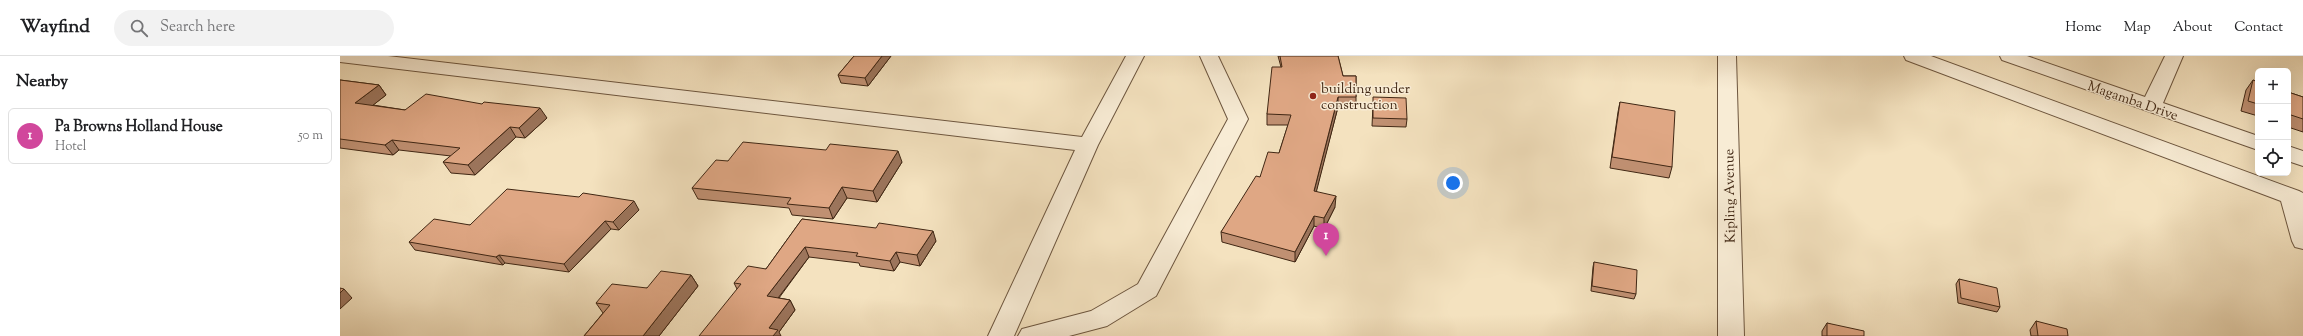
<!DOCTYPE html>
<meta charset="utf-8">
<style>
:root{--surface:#fff;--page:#f2f2f2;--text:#202124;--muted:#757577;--line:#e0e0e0;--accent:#8f2418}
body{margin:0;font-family:"Sorts Mill Goudy",serif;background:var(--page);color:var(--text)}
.controls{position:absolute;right:12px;top:12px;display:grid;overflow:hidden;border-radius:6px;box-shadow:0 4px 16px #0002}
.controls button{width:36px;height:36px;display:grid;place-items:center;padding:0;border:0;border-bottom:1px solid var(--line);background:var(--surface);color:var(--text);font:20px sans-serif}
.you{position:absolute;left:1113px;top:127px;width:14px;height:14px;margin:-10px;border:3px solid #fff;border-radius:50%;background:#1a73e8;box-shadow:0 0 0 6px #1a73e833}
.badge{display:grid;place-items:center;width:26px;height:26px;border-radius:50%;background:var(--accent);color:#fff;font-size:13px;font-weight:700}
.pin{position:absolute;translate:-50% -33px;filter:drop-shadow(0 1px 2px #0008)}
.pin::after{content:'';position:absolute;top:21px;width:14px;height:12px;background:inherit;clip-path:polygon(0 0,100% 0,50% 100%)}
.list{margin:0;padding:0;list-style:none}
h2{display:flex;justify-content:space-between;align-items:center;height:52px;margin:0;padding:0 16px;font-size:17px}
h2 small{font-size:13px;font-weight:400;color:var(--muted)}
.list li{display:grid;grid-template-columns:26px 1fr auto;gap:12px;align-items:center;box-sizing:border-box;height:56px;margin:0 8px 8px;padding:0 8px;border:1px solid var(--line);border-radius:6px}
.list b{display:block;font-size:15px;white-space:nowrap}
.list p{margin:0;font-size:13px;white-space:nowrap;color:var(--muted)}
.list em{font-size:13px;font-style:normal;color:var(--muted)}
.icon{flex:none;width:22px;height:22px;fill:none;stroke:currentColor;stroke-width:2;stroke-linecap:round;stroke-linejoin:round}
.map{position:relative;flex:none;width:1963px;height:280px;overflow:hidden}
header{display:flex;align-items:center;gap:24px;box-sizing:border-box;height:56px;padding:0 20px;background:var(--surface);border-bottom:1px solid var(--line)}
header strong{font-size:19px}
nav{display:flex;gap:22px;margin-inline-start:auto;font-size:14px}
.search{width:280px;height:36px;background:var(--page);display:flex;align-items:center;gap:10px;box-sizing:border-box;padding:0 14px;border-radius:22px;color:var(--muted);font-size:15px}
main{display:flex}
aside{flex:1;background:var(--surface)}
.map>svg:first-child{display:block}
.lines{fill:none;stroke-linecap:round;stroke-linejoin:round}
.minor-casing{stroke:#6d563f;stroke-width:2}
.minor{fill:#f8ecd5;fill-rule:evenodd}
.wall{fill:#c09072;stroke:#402714}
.shaded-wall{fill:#9c755c;stroke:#402714}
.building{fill:#dfa784;stroke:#402714}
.poi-dot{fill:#8f2418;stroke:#f8ecd5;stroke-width:1.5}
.labels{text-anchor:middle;stroke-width:3;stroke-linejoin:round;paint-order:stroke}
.poi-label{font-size:14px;fill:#402714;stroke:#f8ecd5;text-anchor:start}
.street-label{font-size:14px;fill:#402714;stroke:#f8ecd5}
</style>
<header>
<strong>Wayfind</strong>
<div class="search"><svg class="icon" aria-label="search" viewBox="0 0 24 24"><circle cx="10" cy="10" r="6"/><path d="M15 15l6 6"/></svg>Search here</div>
<nav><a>Home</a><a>Map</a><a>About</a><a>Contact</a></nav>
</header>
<main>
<aside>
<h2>Nearby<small></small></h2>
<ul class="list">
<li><span class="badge" style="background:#d1479c">1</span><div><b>Pa Browns Holland House</b><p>Hotel</p></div><em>50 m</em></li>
</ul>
</aside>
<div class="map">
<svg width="1963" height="280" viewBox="0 0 1963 280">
<rect width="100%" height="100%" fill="#f4e2bf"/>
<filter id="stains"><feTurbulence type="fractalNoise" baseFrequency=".005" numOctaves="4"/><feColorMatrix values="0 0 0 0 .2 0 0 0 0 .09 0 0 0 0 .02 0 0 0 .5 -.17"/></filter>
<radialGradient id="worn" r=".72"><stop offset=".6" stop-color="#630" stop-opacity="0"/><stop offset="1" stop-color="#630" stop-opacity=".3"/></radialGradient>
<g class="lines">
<g class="minor-casing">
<path id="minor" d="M0,0H48L742,81L786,0H804L758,89L674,280H648L735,94L0,6Z
M860,0H878L908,63L816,240L767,270L729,280H678L682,273L751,255L798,228L888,63Z
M1378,0H1396L1404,280H1378Z
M1564,0H1591L1959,135L1963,137V193L1955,191L1952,185L1941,145L1566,4Z
M1660,0H1687L1805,41L1825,0H1843L1823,47L1918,80V94L1662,4Z
M1948,90L1963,95V110L1948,105Z"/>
</g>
<use href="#minor" class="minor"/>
</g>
<path class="wall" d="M514,0H551L528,30L501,27L498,19Z
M938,0H998L1003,20H1016V51H998L976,135L995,151L984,173L974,170L955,206L882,186L881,176L920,121L939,97L948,69H927V58L941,11Z
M0,24L39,29L46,39L33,49L65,54L207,62L185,82L176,81L135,119L111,117L103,106L111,100L59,94L53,99L0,92Z
M1913,24L1918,26V60L1901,55L1906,34Z
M1948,36L1963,41V76L1948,71Z
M1280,46L1332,111L1329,122L1270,112L1278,56Z
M1033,49L1067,63L1066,71L1032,70Z
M388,105L562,106L537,146L507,142L493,163L452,159L449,152L358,143L352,132Z
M299,154L279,174L271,173L229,216L165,207L163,209L75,194L69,186L130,169Z
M462,163L596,185L580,210L560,206L554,215L520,210L519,207L469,201L439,242L450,244L455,254L439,276L397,233L394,227L426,213Z
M1254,206L1296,238L1294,243L1251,235L1253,211Z
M351,219L358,230L319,280H244L263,257L256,247Z
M1619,223L1660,251L1657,256L1618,247L1616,228Z
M1696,265L1728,280H1691L1690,274Z
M1487,267L1524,280H1482V275Z"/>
<path class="shaded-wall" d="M542,0H551L528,30L525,22Z
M39,29L46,39L23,57L15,47Z
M998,41V51L974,145V135Z
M200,52L207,62L185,82L179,72Z
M170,71L176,81L135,119L128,109Z
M52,84L59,94L53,99L45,89Z
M558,95L562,106L537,146L533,135Z
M502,131L507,142L493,163L489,152Z
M996,140L995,151L984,173V162Z
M294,145L299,154L279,174L273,166Z
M974,160V170L955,206V196Z
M265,165L271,173L229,216L224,208Z
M593,175L596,185L580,210L577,199Z
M465,191L469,201L432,250L427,240Z
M556,196L560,206L554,215L550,205Z
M159,199L165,207L163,209L156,201Z
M351,219L358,230L319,280H303Z
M4,233L12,242L0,253V237Z
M450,244L455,254L439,276L441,280H433L429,272Z"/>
<path class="building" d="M514,0H542L525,22L498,19Z
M940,0H998L1003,20H1016V41H998L974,135L996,140L984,162L974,160L955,196L881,176L916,120L920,121L928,96L939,97L951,59L927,58L932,11H942Z
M0,24L39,29L15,47L65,54L86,38L142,48L144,46L200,52L179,72L170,71L128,109L103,106L120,92L52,84L45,89L0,83Z
M1913,24L1918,26V48L1908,45Z
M1948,36L1963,41V63L1948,58Z
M1033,41L1066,42L1067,63L1033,62Z
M1280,46L1335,55L1332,111L1272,101Z
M403,86L486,94L490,88L558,95L533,135L502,131L489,152L447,148L451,142L352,132L376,104L388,105Z
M167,133L239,141L243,137L294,145L273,166L265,165L224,208L159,199L156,201L69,186L94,163L130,169Z
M462,163L536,172L539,167L593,175L577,199L556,196L550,205L516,200L518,197L465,191L427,240L450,244L429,272L438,274L433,280H359L401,228L394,227L408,210L426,213Z
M1254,206L1297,214L1296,238L1252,230Z
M321,215L351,219L303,280H244L270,249L256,247L272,228L307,232Z
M1619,223L1657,232L1660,251L1621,242Z
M0,232L4,233L0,237Z
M1696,265L1727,273L1728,280H1698Z
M1487,267L1524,275V280H1487Z"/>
<circle class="poi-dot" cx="973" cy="40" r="4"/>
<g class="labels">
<g class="poi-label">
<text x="981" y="37">building under<tspan x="981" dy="16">construction</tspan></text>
</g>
<g class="street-label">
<text transform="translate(1793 44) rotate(19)" y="5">Magamba Drive</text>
<text transform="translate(1389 140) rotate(-91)" y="5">Kipling Avenue</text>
</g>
</g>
<rect width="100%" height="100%" filter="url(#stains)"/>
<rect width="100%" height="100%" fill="url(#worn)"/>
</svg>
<div class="controls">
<button>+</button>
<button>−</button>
<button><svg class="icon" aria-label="locate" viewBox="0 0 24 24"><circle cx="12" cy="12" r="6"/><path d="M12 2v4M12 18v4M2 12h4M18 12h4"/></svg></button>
</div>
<div class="you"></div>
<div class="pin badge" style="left:986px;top:200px;background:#d1479c">1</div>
</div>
</main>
